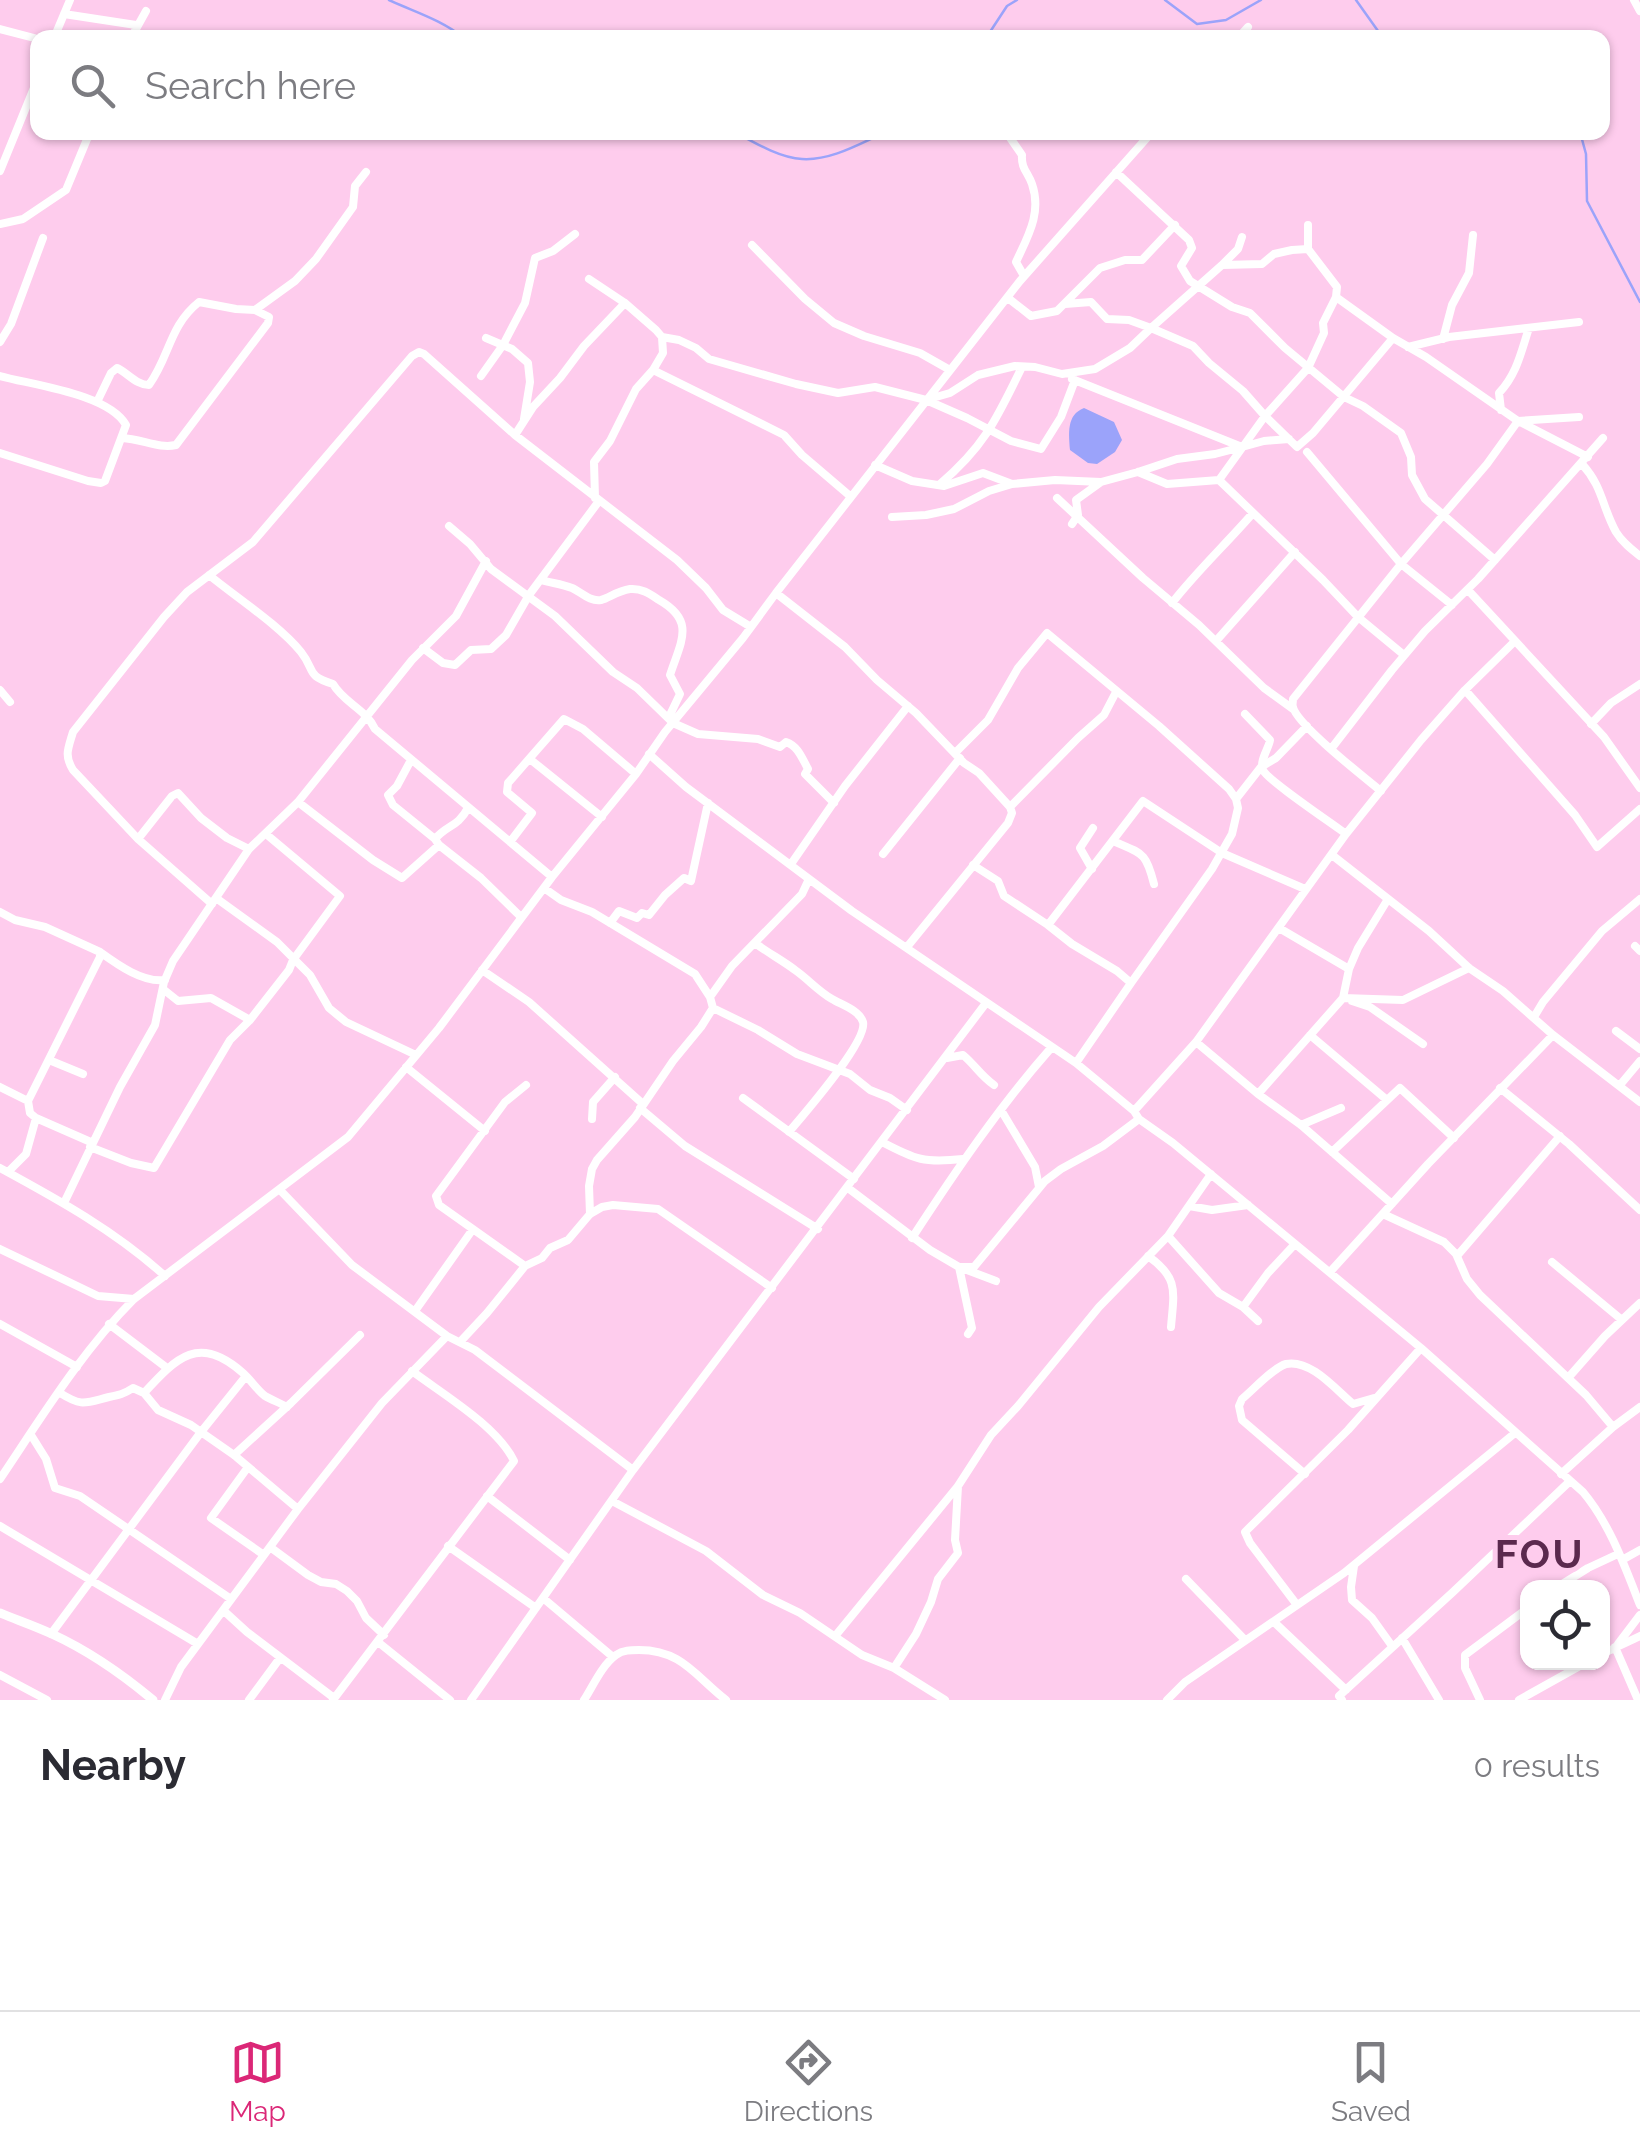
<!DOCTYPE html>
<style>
:root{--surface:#fff;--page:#f2f2f3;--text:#2b2b33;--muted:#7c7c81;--line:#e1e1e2;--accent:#db2777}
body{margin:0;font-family:Raleway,sans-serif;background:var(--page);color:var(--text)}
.controls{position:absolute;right:30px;bottom:30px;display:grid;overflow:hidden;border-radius:20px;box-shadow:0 2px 8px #0004}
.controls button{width:90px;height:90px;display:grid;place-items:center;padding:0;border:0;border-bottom:2px solid var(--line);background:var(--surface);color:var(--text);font:50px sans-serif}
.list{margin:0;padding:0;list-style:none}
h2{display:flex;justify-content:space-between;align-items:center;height:130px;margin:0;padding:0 40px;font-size:42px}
h2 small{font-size:32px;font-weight:400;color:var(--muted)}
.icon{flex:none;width:55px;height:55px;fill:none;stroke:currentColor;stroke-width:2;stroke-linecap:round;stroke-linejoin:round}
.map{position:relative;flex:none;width:1640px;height:1700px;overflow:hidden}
.search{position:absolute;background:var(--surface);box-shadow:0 2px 8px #0004;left:30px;right:30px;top:30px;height:110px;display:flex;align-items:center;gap:25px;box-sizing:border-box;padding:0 35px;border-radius:20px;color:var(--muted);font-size:38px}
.sheet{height:310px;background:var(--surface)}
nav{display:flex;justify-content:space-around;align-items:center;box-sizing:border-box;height:140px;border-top:2px solid var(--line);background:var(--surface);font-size:28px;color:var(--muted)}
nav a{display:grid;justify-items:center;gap:5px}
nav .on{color:var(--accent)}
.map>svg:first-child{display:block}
.water{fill:#9ba3fa}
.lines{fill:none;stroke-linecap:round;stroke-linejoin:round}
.stream{stroke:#9ba3fa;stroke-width:2.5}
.minor{stroke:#fff;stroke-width:8}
.tertiary{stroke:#fff;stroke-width:9}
.labels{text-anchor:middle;stroke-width:10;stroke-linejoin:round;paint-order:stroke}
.district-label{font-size:40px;font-weight:bold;letter-spacing:2.5px;fill:#5b294e;stroke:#fecced}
</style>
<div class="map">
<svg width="1640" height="1700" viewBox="0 0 1640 1700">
<rect width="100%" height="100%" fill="#fecced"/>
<path class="water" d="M1084,408L1114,422L1122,440L1115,452L1097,464L1088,463L1070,450C1069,434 1066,415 1084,408Z"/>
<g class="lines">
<path class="stream" d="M389,0C415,12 442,20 464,38
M1165,0L1197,24L1226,20L1261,0
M1356,0L1383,38
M986,38L1007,6L1017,0
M735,132C755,143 780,158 802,159C831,161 861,143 886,132
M1580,132L1586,154L1587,201L1640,302"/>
<path class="minor" d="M1634,0L1640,11
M64,14L136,25
M0,29L38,39
M54,38L70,0
M131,38L146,11
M1238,38L1248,27
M1006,132L1022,155C1021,169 1028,172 1032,184C1042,213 1028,236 1016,262L1024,276
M0,171L38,78
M1116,172L1189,240L1192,248L1181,266L1190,281L1232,307L1250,313L1285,348L1344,397L1363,406L1401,433L1411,457L1412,475L1425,499L1495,560
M0,224L23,219L66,190L90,132
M1308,225V249L1337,287L1336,297L1393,338L1426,357L1518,421L1588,457
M752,245L805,299L834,323L864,336L920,353L950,370
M1222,265L1238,249L1242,237
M589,279L625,303L656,330L662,337L663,353L653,370L636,389L610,441L594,462L595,498
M1336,297L1323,323L1324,333L1308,368L1265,416L1219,480L1323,580L1358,617L1404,655
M1008,298L1031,316L1057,311L1100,268L1125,260H1142L1175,225
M1065,304L1091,302L1107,319L1129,320L1151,328L1222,265L1262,264L1274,254L1292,250L1308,249
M255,310L295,281L316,259L353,207L355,186L366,172
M662,337L679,340L696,348L709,359L796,384L838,393L875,387L926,400L967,418L1011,441L1041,449L1061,417L1075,380
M486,338L512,349L528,363L530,382L524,419
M1443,339L1452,305L1469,273L1473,235
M0,342L11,324L43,238
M1408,347L1449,337L1579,322
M653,370L784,435L802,455L850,496
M0,376C33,385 109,394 126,425L105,481L101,483L88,481L0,453
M481,376L503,345L525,303L535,258L553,251L575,234
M929,399L950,393L978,375L1015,366L1035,367L1062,374L1095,369L1130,348L1151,328L1193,346L1209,363L1243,391L1265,416L1297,447L1313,433L1393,338
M97,402L111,373L117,368C128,373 136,385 149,385C170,356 169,326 199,302L236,309L255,310L269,317L268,323L176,445C159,449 142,439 122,438
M1501,410L1499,393C1517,374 1521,352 1529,328
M515,435L533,407L560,378L584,346L625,303
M1242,447L1264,441L1289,439
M1307,452L1401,564L1452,605
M1582,464C1603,487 1602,507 1616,532C1622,542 1631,549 1640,556
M875,465L912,481L944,486L983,473L1012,484L1055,480L1101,482
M1138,472L1167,484L1219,480
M940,484C985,446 997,418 1022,367
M1057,498L1143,578L1199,625L1264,688L1293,709
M892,517L926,515L954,509L989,491L1012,484
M1072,524L1078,515L1076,500L1101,482L1138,472L1177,459L1215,454L1242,447L1072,379
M449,526L470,544L491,569L555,616L613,672L637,688L673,723L698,734L758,739L780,747L786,742C798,746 802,758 808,769L805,774L834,803
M209,575C237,598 279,625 301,652C316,671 305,675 333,684C344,703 366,709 375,729L552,877
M541,580C551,583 562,584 572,588C581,592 590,602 601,600C609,598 617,591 630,589C642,588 650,594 659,600C696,621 681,641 670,675L680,694L669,717
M1468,590L1604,737L1640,788
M776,593L1020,281L1152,132
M1172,603C1197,571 1226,544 1253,513
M1216,641L1295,552
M423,648L443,663L455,665L471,650L491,649L506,635L529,595L599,501
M0,690L10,702
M1465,690L1575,815L1597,847L1640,809
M1245,714L1270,740C1269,748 1259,761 1263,770C1267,780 1333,824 1346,834
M1591,724L1611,703L1640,684
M1331,749L1392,670L1425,631L1478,579L1603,438
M955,753L988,720L1018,668L1047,633L1159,726L1229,789L1236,799L1238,808L1232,834L1212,869L1131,983
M649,754L686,787L852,911L1076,1063L1134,1111L1139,1119L1173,1143L1421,1348L1583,1492C1610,1524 1625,1567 1640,1605
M411,760L397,786L388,795L393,805L435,839L439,845L481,878L521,917
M531,760L602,817
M1381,791C1364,777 1297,725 1293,707C1292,705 1293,702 1293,699L1401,564L1487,464L1518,421L1579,417
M1236,799L1261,767L1276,758L1307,726
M298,802L373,860L402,878L439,845
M138,839L172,796L178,793L201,818L227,838L249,849
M435,839C448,824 457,828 468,808
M1113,841C1143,854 1146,852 1154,884
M510,842L532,813L507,792L508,783L564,719L583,729L636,774
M883,854L960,758
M1332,855L1429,931L1469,968L1503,991L1553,1035L1640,1102
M791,864L845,786L908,706
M973,865L998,881L1004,896L1048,925
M1092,869L1080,848L1093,828
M544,888L561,900L592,912L695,974L710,997L713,1008L701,1027L673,1061L635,1117L597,1160L592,1169L589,1186L590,1214
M216,898L277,942L310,975L329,1008L346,1022L416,1055
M212,904L138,839L73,770C64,755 68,749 73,732L164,617L187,592L253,542L412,356L419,352L424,354L515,435L677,560L706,588L723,610L751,627
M0,912L15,920L45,927L100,952
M610,923L619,911L637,918L642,913L649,915L665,895L684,878L691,881L708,803
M1279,928L1349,969
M755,943C768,953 782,960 795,970C808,979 818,991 832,999C842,1005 859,1010 863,1022C868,1041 804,1114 789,1132
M1635,946L1640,951
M907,947L1008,823L1012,813L1010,807L1078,738L1104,715L1116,692
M482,970L529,1002L643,1104
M163,989L178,1001L211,998L250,1020
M710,997L732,966L802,894L809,879
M1343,998L1403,1000L1469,968
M1352,1001L1370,1007L1423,1044
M713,1008L758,1030L797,1054L850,1074L870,1090L890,1098L907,1110
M1534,1017L1543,1002L1602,931L1640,899
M1616,1031L1640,1049
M1310,1035L1387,1100
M1196,1042L1258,1094L1343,998L1349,969L1358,948L1388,899
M947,1058L963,1055C975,1065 981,1076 994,1085
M49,1060L83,1074
M1076,1063L1131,983L1117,971L1072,944L1048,925L1143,801L1222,853L1305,889
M406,1067L485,1131
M1620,1085L1640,1061
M0,1087L28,1101
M1500,1088L1569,1144L1640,1210
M1258,1094L1301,1125L1392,1204
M743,1098L854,1179
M640,1108L685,1146L818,1229
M1001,1110L1035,1167L1039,1187
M1134,1111L1196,1042L1346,834L1421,740L1465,690L1514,642
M592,1119L593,1102L615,1077
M1301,1125L1341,1108
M882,1142C916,1160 924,1163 963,1159
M93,1143L36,1118L30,1113L28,1101L100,957V952C118,965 143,983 165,980
M90,1147L131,1163L154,1168L230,1040L250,1020L289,970L293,960L340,896L266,834
M1332,1152L1400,1088L1454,1138
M0,1168C59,1200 115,1231 165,1276
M8,1172L26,1154L36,1118
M848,1188L930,1250L959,1267H974L1045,1181L1061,1169L1103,1146L1139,1119
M64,1203L120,1087L155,1025L164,982L173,961L249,849L298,802L412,660L456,616L486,561
M1189,1206L1212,1210L1248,1205
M1383,1214L1444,1242L1456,1254L1467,1279L1480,1295L1586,1395L1613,1427
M1168,1236L1219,1293L1243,1307
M912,1238C955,1172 999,1107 1051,1048
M0,1249L98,1296L134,1299
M1148,1256C1179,1278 1174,1291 1171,1327
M1457,1256L1560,1136
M1552,1262L1622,1320
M525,1266L439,1205L436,1196L505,1102L526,1085
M1330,1272L1428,1164L1553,1035
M415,1311L473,1229
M1258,1321L1243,1307L1268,1273L1295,1244
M0,1324L77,1367
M109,1324L167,1368
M968,1334L972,1328L959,1267L996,1281
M447,1336L475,1350L633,1470
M460,1342L487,1313L525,1266L542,1258L550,1248L568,1240L590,1214L602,1207L613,1205L658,1209L772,1288
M1568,1378L1605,1336L1640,1303
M60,1393C82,1407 85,1403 109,1397C119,1395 124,1394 133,1388L144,1393L158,1410L191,1425L234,1455L298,1509
M144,1393C177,1357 199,1334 243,1373C251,1380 257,1390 265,1396C272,1400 280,1403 287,1407
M31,1435L46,1459L55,1488L80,1496L231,1599
M234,1455L291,1403L360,1335
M248,1467L211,1518L264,1555
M1305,1474L1242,1420L1239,1406L1242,1399C1252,1391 1274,1367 1286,1364C1311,1359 1336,1390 1353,1404L1374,1398
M1561,1474L1613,1427L1640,1407
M0,1479C41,1418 82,1351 134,1299L348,1137L439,1028L552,877L636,774L665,732L743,638L776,593L845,647L877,680L916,713L964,763L979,773L1010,807
M487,1496L570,1560
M612,1501L706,1551L763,1595L800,1613L862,1655L894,1668L945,1700
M0,1526L198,1644
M448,1546L536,1608
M270,1547L308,1575L321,1582L336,1584L347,1591L357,1601L366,1618L384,1635
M1622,1560L1640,1550
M1354,1566L1351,1587L1352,1600L1372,1618L1392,1646
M1186,1579L1245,1640
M1556,1588L1588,1568L1618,1554
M543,1598L613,1657
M1297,1605L1250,1543L1245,1532L1348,1430L1421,1348
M224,1611L247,1632L334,1698
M1274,1622L1346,1690
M51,1634L201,1432L246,1376
M836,1635L958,1486L991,1435L1018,1406L1099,1307L1168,1236L1211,1174
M1402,1638L1439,1700
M378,1642L450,1700
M1618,1644L1640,1615
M1615,1647L1638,1700
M1602,1654L1640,1636
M894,1668L916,1634L931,1602L938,1579L958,1553L955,1540L958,1486
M0,1675L47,1700
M165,1700L181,1667L298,1509L382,1403L447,1336L352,1265L280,1190
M249,1700L280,1658
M333,1700L514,1461C497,1426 444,1395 412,1371
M471,1700L633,1470L986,1003
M584,1700C593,1686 602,1665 616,1655C623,1650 631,1650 639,1650C682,1650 695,1676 726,1700
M1167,1700L1185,1682L1344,1573L1515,1433
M1342,1700L1339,1696L1453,1592L1569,1482
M1480,1700L1465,1668V1655L1528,1608
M1519,1700L1587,1662"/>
<path class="tertiary" d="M0,1613C17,1620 35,1626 52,1634C89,1651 122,1674 153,1700"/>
</g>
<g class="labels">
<g class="district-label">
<text x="1540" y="1568">FOU</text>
</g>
</g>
</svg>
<div class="controls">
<button><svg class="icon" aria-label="locate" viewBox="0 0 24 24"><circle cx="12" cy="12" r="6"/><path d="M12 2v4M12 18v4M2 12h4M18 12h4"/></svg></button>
</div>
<div class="search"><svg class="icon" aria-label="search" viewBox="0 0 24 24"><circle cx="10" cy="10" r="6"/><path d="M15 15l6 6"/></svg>Search here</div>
</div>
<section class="sheet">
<h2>Nearby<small>0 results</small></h2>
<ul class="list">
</ul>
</section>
<nav>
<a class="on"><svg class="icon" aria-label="map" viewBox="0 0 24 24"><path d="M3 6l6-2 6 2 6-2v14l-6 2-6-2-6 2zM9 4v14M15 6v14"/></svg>Map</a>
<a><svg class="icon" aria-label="directions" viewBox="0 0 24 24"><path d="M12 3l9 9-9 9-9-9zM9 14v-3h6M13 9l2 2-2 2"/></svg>Directions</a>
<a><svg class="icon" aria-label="saved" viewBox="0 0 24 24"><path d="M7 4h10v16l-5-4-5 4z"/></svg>Saved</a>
</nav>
